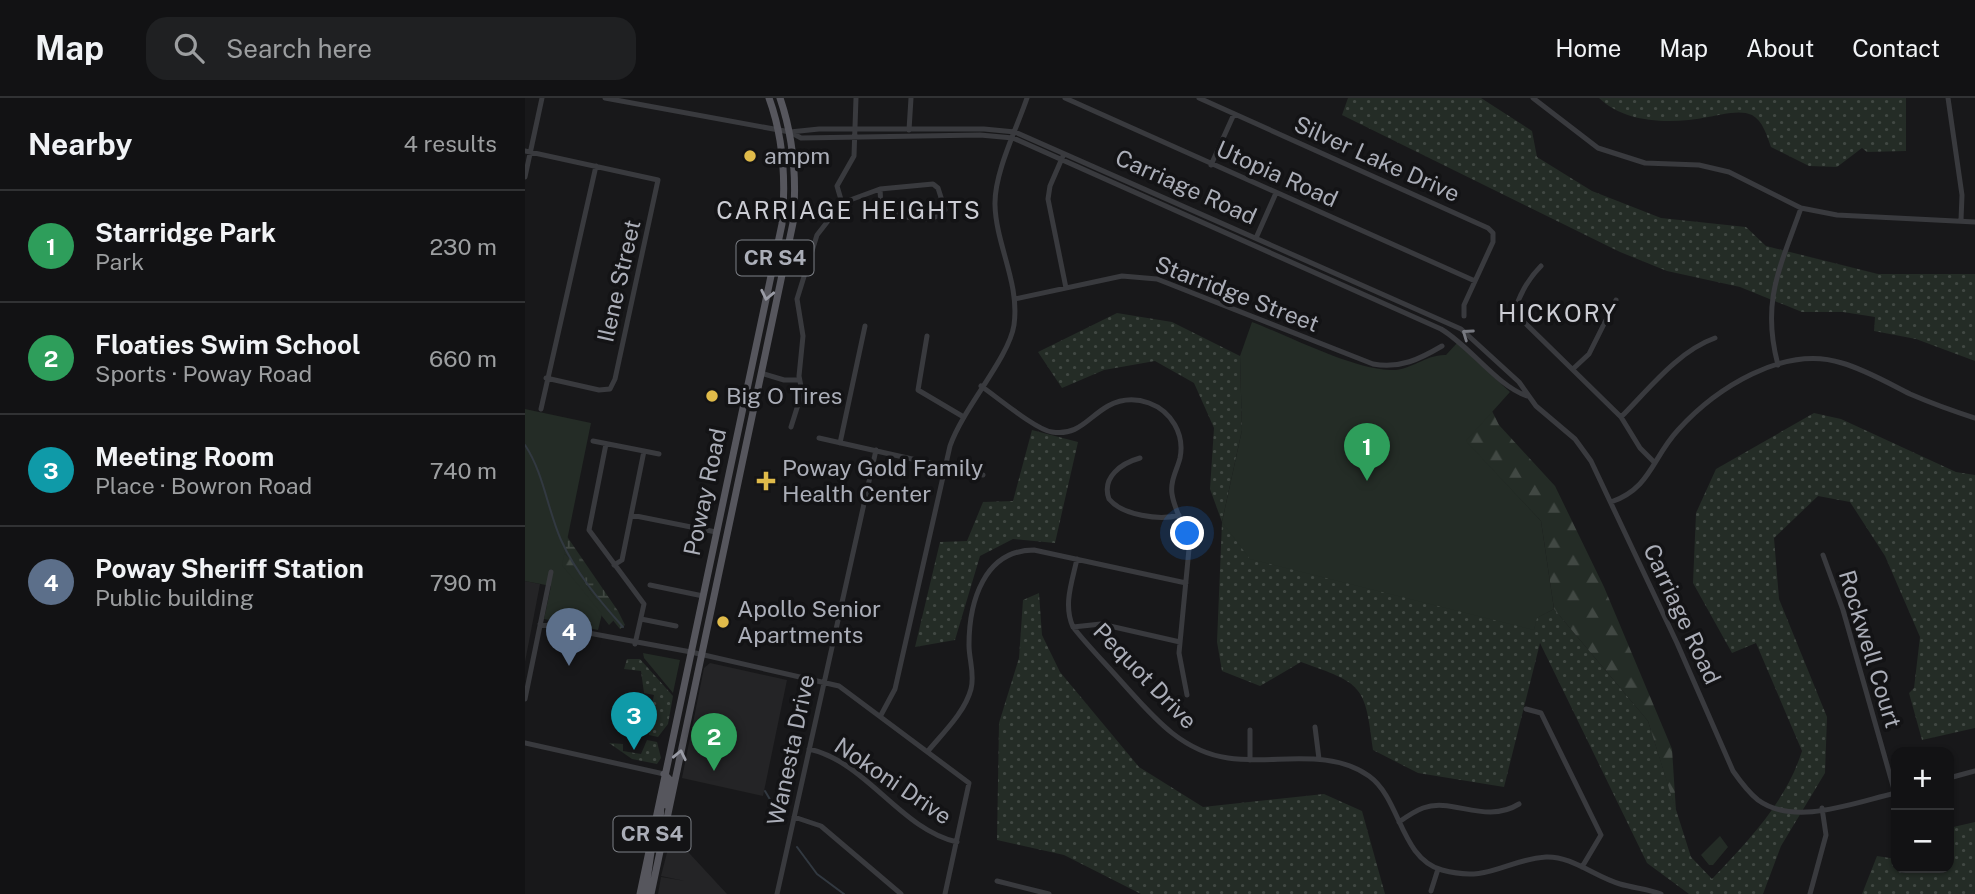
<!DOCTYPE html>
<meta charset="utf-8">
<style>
:root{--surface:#121214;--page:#1f2022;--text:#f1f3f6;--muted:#9c9ea0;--line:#313234;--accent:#2563eb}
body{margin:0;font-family:"Public Sans",sans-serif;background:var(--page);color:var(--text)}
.controls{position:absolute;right:21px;bottom:21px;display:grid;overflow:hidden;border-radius:14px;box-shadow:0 2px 5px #0004}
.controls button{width:63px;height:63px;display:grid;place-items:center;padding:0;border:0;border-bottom:2px solid var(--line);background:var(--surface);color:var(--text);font:35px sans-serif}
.you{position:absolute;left:663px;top:436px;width:24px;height:24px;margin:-18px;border:5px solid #fff;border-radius:50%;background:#1a73e8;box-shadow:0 0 0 10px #1a73e833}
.badge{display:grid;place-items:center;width:46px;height:46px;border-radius:50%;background:var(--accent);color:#fff;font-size:23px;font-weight:700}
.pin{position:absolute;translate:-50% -58px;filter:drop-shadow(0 2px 4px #0008)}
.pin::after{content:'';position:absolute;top:37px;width:24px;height:21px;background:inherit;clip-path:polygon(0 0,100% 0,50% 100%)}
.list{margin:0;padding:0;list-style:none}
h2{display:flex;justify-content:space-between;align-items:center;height:91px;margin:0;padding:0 28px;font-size:30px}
h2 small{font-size:23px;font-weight:400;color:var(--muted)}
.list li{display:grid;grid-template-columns:46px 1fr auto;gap:21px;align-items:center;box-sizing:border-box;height:112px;padding:0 28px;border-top:2px solid var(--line)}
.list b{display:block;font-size:26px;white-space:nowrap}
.list p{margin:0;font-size:23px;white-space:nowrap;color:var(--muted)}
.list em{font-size:23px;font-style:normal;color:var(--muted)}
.icon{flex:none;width:38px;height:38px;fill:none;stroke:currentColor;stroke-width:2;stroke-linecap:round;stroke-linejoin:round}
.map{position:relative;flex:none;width:1450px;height:796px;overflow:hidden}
header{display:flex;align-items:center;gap:42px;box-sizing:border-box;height:98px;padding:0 35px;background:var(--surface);border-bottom:2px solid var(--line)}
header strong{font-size:33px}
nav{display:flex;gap:38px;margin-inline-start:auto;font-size:24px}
.search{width:490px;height:63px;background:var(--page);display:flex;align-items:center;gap:18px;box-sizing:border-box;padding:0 24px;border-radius:21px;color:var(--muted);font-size:26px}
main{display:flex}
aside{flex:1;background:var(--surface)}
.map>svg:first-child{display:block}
.built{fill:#242426}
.grass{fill:url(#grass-dots)}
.forest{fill:url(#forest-firs)}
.wetland{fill:url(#wetland-marsh)}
.park{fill:#242c26}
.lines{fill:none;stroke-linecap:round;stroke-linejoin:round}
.stream{stroke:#323941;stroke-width:2}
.minor{stroke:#393a3e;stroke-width:5}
.major{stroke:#56565d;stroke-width:7}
.oneway{stroke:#9a9ca6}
.oneway2{stroke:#787a81}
.poi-dot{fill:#e0bb4a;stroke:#131315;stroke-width:2.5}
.labels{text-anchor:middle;stroke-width:7;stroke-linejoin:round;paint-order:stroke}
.shield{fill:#131315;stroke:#7d8087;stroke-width:2}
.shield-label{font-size:21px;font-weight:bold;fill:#abaeb8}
.poi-label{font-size:23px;fill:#abaeb8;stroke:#131315;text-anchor:start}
.street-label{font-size:23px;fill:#abaeb8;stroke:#131315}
.neighbourhood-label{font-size:24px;letter-spacing:2px;fill:#cccdd4;stroke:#131315}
</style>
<header>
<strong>Map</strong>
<div class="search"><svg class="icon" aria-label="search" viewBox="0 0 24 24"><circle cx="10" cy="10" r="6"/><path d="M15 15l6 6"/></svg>Search here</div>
<nav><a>Home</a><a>Map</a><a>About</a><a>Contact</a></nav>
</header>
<main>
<aside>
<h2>Nearby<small>4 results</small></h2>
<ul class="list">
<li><span class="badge" style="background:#2e9e5b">1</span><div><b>Starridge Park</b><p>Park</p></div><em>230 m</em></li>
<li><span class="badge" style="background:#2e9e5b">2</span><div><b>Floaties Swim School</b><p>Sports · Poway Road</p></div><em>660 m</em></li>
<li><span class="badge" style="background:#0f9aa8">3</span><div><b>Meeting Room</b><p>Place · Bowron Road</p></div><em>740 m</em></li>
<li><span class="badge" style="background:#5c6f8a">4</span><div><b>Poway Sheriff Station</b><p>Public building</p></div><em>790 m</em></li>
</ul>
</aside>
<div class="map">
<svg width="1450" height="796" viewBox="0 0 1450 796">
<defs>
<pattern id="grass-dots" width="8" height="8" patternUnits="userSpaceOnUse" patternTransform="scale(1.75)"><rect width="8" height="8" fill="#242c26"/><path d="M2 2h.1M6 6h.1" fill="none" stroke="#414843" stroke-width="1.8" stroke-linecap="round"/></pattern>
<pattern id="forest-firs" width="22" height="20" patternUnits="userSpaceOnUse" patternTransform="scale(1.75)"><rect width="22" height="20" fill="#242c26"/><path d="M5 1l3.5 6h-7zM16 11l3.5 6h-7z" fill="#414843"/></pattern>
<pattern id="wetland-marsh" width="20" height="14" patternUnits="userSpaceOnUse" patternTransform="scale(1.75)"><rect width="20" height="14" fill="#242c26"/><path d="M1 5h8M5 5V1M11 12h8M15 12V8" fill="none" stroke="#414843"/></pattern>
</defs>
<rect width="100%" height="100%" fill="#18181a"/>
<path class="built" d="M0,483L15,486L0,564Z
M185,565L262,582L238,698L157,680L179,570Z
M147,735L165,756L202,796H133L136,779L160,783L136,778Z"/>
<path class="grass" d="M823,0H956L1007,33L1012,59L1067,93L1136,120L1221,129L1241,148L1353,176H1450V263L1391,241L1349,233L1350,219L1318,214H1277L1215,189L1142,173L1095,154L817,17Z
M1074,0H1381V53L1342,54L1337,50L1312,69L1284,68L1246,49C1242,38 1238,23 1227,17C1215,11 1195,17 1183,19C1147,26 1101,26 1074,0Z
M592,215L647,224L715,258L717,332L697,424L1009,531L1011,520L1029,511L1123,623L1166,759L1187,781C1223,743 1261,704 1277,653L1231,545L1207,555L1168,485L1171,415L1191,371L1289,315L1316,321L1431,374L1450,377V630L1397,642L1384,595L1389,590L1395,539L1360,458L1325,404L1293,398L1249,440L1254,501L1302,619L1300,675L1256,748L1238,796H1164L1122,765L1015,545L979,689L893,675L848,652C840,587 838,586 776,564L735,588L697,573L692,544L697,424L685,391L689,330L669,285L630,263L579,272L537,290L513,254Z
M507,332L553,344L530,445L488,441L455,458L430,542L390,549L415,444L442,443L458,404L488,403Z
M514,495L517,537L535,574L614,669L678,709L799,696L837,713L860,796H616L539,757L472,742L474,625L494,560L498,502Z
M102,561H115L148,598L143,626L133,639L124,637L125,630L122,629L129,597L119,595L116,573L99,571Z
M122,642L132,644L136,660L132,666L107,661L84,645L98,646V653L116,656Z
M1450,724V796H1337L1352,758L1371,761V770H1424V730Z"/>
<path class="forest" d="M967,313L974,327L1030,388L1079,489L1147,651L1151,713L1123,623L1029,511L1016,423L940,343Z
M37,454L46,461L66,495L89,522L84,527L35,465Z"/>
<path class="wetland" d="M41,437L93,513L100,527L95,531L66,495L46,461L37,454Z"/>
<path class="park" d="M727,224C764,238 827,271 865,272C886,273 901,256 921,257L932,245L985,294L941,343L1016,423L1029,511L1012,520L1009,532L725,461L697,424L717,332L715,258Z
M0,311L66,325L37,467L77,516L73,532L19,521L26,488L0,483Z
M118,555L155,562L148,595L119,560Z
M1195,738L1203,749L1188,767H1184L1176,757Z"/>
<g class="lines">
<path class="stream" d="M0,347C19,376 22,410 36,442C51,475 74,502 98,529
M240,693L259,725
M272,749L292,776L319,796"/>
<path class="minor" d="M80,0L265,34L276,40L455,37L488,40L916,231C945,248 972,288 1002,298
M540,0L950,183
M674,0L963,130L968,135V144L939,207V218
M1008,0L1073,50L1120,65L1174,67L1204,74L1276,110L1312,117L1450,124
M1423,0L1437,97L1436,122
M384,32L386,0
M265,34L294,31H459L490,34L936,231L994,284L1011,308L1050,341L1066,363L1152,545L1208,673C1215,683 1223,694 1233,702C1270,729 1331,704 1371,695
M0,53L133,82L90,281L85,291L74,292L21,280
M538,58L525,88L523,101L541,190
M686,67L709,16
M0,79L17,0
M317,105L355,91L408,86L413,90L420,112C406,129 378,118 360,114L356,109L355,91
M317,105L312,88L329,58L331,0
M731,140L751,95
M1016,168C1004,180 995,196 990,212L993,218L1096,319L1115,350L1130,365
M490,201L597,178L632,181L848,266C875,271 895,261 917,248
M402,238L393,292L437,318
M1253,267C1236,203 1255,170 1276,110
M1049,270L1064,256L1091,202
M236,275L259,282H274
M456,288C472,299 511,332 527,334C554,338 562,320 583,308C596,301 610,300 624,305C646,313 660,336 655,360C652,372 645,383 647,396C650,416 663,431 664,451L654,555L662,597
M16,311L71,68
M1096,319C1123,292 1153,253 1190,240
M266,329L277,294L274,278L278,238L272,201L292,137L317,105
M294,340L458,377
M68,343L119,353L97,462L89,467
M315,345L340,228
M81,346L64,432L119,506L110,546
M119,353L134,356
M615,360C597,365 576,379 584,401C597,417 635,423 654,417
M1086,404C1126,390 1127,360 1153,332C1190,291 1259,246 1317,265C1341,272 1363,285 1385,296C1406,305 1428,313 1450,320
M106,417L191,434
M1298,457L1318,512L1370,695
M552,461C547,484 538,507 548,529C562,547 579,564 594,581C625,615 654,653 703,660C749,667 803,649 844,678C876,701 875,760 917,772C965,785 979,762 1021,759C1047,758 1070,779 1095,786C1109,790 1123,791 1136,796
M125,487L178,498
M116,521L151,528
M15,526L166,554L314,588L444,685L420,796
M548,529L576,526L655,544
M0,601L26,474
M1001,611L1016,615L1076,737L1057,769
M356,617L370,591L425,348C438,310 484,260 489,227C495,185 471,147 470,107C469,75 492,30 502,0
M790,629L794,661
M725,632V662
M0,645L139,676
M284,651C342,664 375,731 432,744
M403,653C418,635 440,614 446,591C450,576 444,562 444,547C444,504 459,452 509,452L661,485
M1424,680L1450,673
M269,719L296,728L376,796
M874,724C881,719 890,713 898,710C928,699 960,727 994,706
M472,783L524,796
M906,793L913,771
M252,796L351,352
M1285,796L1301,737L1297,710"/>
<path class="major" d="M139,676L144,681L141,707
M136,704L135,726L140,729
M115,796L257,126C261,83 259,41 244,0
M120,796L126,754
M126,796L268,125C272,82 269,41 255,0"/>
</g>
<defs><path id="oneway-chevron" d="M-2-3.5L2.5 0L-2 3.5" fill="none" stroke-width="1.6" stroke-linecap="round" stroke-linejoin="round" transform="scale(1.75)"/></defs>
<g class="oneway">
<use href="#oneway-chevron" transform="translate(242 197) rotate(102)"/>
<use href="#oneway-chevron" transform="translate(155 657) rotate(-78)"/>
</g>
<use class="oneway2" href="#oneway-chevron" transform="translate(942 236) rotate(-145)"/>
<g class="poi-dot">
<circle cx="225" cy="58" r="7"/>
<circle cx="187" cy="298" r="7"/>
<path d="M237.5 372.5h7v7h7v7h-7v7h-7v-7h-7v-7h7z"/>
<circle cx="198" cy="524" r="7"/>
</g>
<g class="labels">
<g class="shield">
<rect x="211.5" y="142.5" width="77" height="35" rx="5"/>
<rect x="88.5" y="718.5" width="77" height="35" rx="5"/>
</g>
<g class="shield-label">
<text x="250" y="167">CR S4</text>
<text x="127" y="743">CR S4</text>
</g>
<g class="poi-label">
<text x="239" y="66">ampm</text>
<text x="201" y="306">Big O Tires</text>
<text x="257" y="378">Poway Gold Family<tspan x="257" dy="26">Health Center</tspan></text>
<text x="212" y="519">Apollo Senior<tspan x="212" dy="26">Apartments</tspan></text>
</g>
<g class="street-label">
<text transform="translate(852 61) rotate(24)" y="8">Silver Lake Drive</text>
<text transform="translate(752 76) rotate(24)" y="8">Utopia Road</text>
<text transform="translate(661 89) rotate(24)" y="8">Carriage Road</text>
<text transform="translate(94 183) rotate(-77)" y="8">Ilene Street</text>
<text transform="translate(712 196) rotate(21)" y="8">Starridge Street</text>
<text transform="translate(180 394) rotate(-78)" y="8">Poway Road</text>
<text transform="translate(1157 516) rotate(65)" y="8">Carriage Road</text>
<text transform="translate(1345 551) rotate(73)" y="8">Rockwell Court</text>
<text transform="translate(620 578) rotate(46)" y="8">Pequot Drive</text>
<text transform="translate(266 652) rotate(-78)" y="8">Wanesta Drive</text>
<text transform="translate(368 683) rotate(34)" y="8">Nokoni Drive</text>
</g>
<g class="neighbourhood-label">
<text x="324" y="121">CARRIAGE HEIGHTS</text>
<text x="1033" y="224">HICKORY</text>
</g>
</g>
</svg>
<div class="controls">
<button>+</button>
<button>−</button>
</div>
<div class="you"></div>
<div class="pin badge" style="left:842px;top:383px;background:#2e9e5b">1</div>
<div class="pin badge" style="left:189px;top:673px;background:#2e9e5b">2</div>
<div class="pin badge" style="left:109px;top:652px;background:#0f9aa8">3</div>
<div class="pin badge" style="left:44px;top:568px;background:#5c6f8a">4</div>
</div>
</main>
